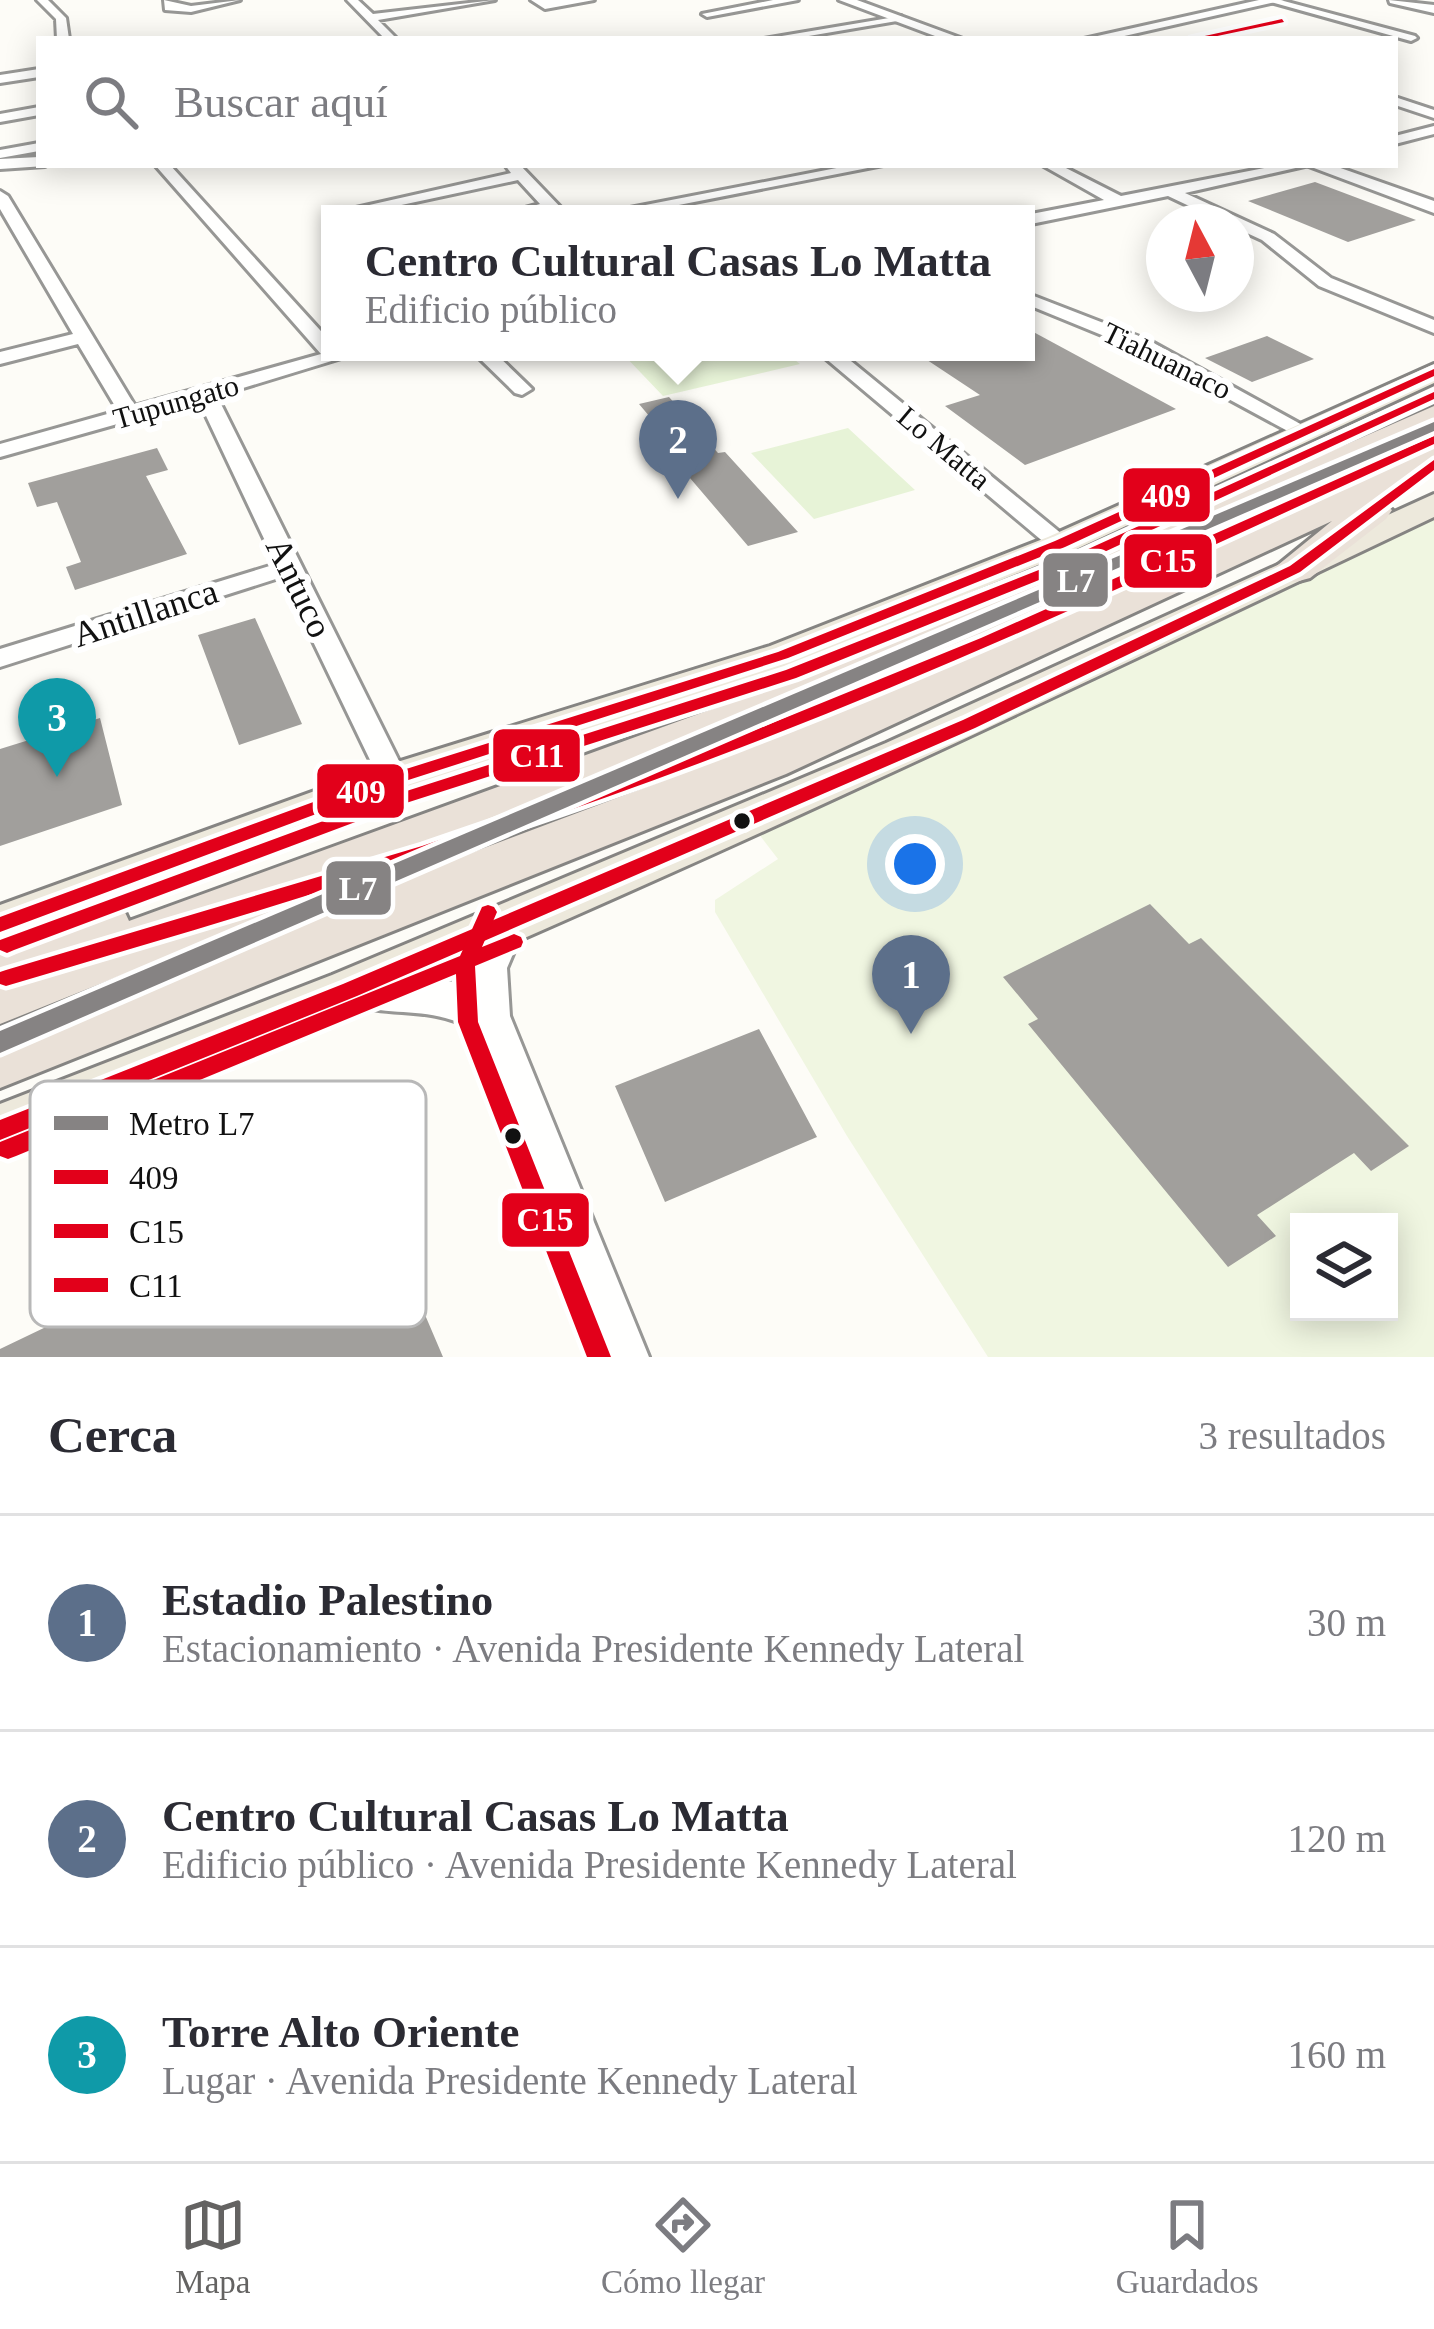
<!DOCTYPE html>
<html lang="es">
<meta charset="utf-8">
<style>
:root{--surface:#fff;--page:#f2f2f3;--text:#2b2b33;--muted:#7c7c81;--line:#e1e1e2;--accent:#646362}
body{margin:0;font-family:Georgia,serif;background:var(--page);color:var(--text)}
.controls{position:absolute;right:36px;bottom:36px;display:grid;overflow:hidden;border-radius:0px;box-shadow:0 6px 30px #0003}
.controls button{width:108px;height:108px;display:grid;place-items:center;padding:0;border:0;border-bottom:3px solid var(--line);background:var(--surface);color:var(--text);font:60px sans-serif}
.compass{position:absolute;left:1146px;top:204px;width:108px;height:108px;border-radius:50%;background:var(--surface);box-shadow:0 6px 30px #0003;rotate:353deg}
.you{position:absolute;left:915px;top:864px;width:42px;height:42px;margin:-30px;border:9px solid #fff;border-radius:50%;background:#1a73e8;box-shadow:0 0 0 18px #1a73e833}
.badge{display:grid;place-items:center;width:78px;height:78px;border-radius:50%;background:var(--accent);color:#fff;font-size:39px;font-weight:700}
.pin{position:absolute;translate:-50% -99px;filter:drop-shadow(0 3px 6px #0008)}
.pin::after{content:'';position:absolute;top:63px;width:42px;height:36px;background:inherit;clip-path:polygon(0 0,100% 0,50% 100%)}
.popup{position:absolute;left:321px;top:205px;width:714px;height:156px;box-sizing:border-box;display:grid;place-content:center;border-radius:0px;background:var(--surface);filter:drop-shadow(0 3px 9px #0005);font-size:39px;white-space:nowrap;color:var(--muted)}
.popup b{font-size:45px;color:var(--text)}
.popup::after{content:'';position:absolute;left:50%;top:100%;margin-left:-24px;border:24px solid transparent;border-top-color:var(--surface)}
.list{margin:0;padding:0;list-style:none}
h2{display:flex;justify-content:space-between;align-items:center;height:156px;margin:0;padding:0 48px;font-size:51px}
h2 small{font-size:39px;font-weight:400;color:var(--muted)}
.list li{display:grid;grid-template-columns:78px 1fr auto;gap:36px;align-items:center;box-sizing:border-box;height:216px;padding:0 48px;border-top:3px solid var(--line)}
.list b{display:block;font-size:45px;white-space:nowrap}
.list p{margin:0;font-size:39px;white-space:nowrap;color:var(--muted)}
.list em{font-size:39px;font-style:normal;color:var(--muted)}
.icon{flex:none;width:66px;height:66px;fill:none;stroke:currentColor;stroke-width:2;stroke-linecap:round;stroke-linejoin:round}
.map{position:relative;flex:none;width:1434px;height:1357px;overflow:hidden}
.search{position:absolute;background:var(--surface);box-shadow:0 6px 30px #0003;left:36px;right:36px;top:36px;height:132px;display:flex;align-items:center;gap:30px;box-sizing:border-box;padding:0 42px;border-radius:0px;color:var(--muted);font-size:45px}
.sheet{height:804px;background:var(--surface)}
nav{display:flex;justify-content:space-around;align-items:center;box-sizing:border-box;height:168px;border-top:3px solid var(--line);background:var(--surface);font-size:33px;color:var(--muted)}
nav a{display:grid;justify-items:center;gap:6px}
nav .on{color:var(--accent)}
.map>svg:first-child{display:block}
.green{fill:#e7f3d7}
.pitch{fill:#f0f6e1;fill-rule:evenodd}
.building{fill:#a19f9c}
.lines{fill:none;stroke-linecap:round;stroke-linejoin:round}
.minor-casing{stroke:#979795;stroke-width:6}
.tertiary-casing{stroke:#979795;stroke-width:6}
.primary-casing{stroke:#858482;stroke-width:6}
.motorway-casing{stroke:#858482;stroke-width:6}
.minor{fill:#fffffe;fill-rule:evenodd}
.tertiary{fill:#fffffe;fill-rule:evenodd}
.primary{fill:#ede9dc;fill-rule:evenodd}
.motorway{fill:#eae1d8;fill-rule:evenodd}
.bus-1-casing{stroke:#fff;stroke-width:9}
.bus-2-casing{stroke:#fff;stroke-width:9}
.bus-3-casing{stroke:#fff;stroke-width:9}
.bus-1{fill:#e2001a;fill-rule:evenodd}
.bus-2{fill:#e2001a;fill-rule:evenodd}
.bus-3{fill:#e2001a;fill-rule:evenodd}
.metro-1-casing{stroke:#fff;stroke-width:9}
.metro-1{fill:#868383;fill-rule:evenodd}
.bus-dot{fill:#111;stroke:#fff;stroke-width:4.5}
.labels{text-anchor:middle;stroke-width:12;stroke-linejoin:round;paint-order:stroke}
.far-street-label{font-size:30px;fill:#111;stroke:#fff}
.street-label{font-size:36px;fill:#111;stroke:#fff}
.key{fill:#fff;stroke:#b8b8b8;stroke-width:3}
.key-label{font-size:33px;fill:#111}
.line-badge{stroke:#fff;stroke-width:4.5}
.badge-label{font-size:33px;text-anchor:middle;font-weight:bold;fill:#fff}
</style>
<div class="map">
<svg width="1434" height="1357" viewBox="0 0 1434 1357">
<rect width="100%" height="100%" fill="#fdfcf7"/>
<path class="green" d="M621,352H785L800,364L663,396Z
M848,428L915,490L814,519L751,453Z"/>
<path class="pitch" d="M1434,515V1357H988L847,1136L715,912V900L778,859L751,824ZM1299,1222H1389V1312H1299Z"/>
<path class="building" d="M1315,182L1416,220L1348,242L1248,201Z
M1026,328L1176,409L1025,465L945,406L980,395L915,352L967,356L1026,352Z
M1267,336L1314,359L1252,382L1205,358Z
M669,397L718,453L725,452L798,532L748,546L678,464L687,461L639,404Z
M157,448L168,470L146,476L187,554L75,590L66,567L81,562L57,502L37,507L28,483Z
M255,618L302,724L239,745L198,635Z
M100,718L122,805L0,846V749Z
M1150,904L1189,944L1201,938L1409,1146L1371,1171L1354,1153L1257,1215L1276,1236L1228,1267L1028,1024L1038,1019L1003,977Z
M759,1029L817,1137L665,1202L615,1086Z
M365,1174L443,1357H0V1349Z"/>
<g class="lines">
<g class="minor-casing">
<path id="minor" d="M37,0H48L66,18L69,39H57L56,19Z
M164,0L191,6L240,0L191,12L165,10Z
M347,0H358L373,14L495,0L378,20L397,39H385Z
M531,0H594L545,9Z
M773,0H798L707,17L702,14Z
M1280,0L1415,36L1417,38L1411,41L1267,1Z
M901,16L897,21L791,39H764Z
M39,69V77L0,83V75Z
M1395,97L1434,110V118L1395,105Z
M39,107V115L0,122V114Z
M1434,126V134L1395,144V136Z
M39,143V151L0,158V150Z
M155,165H170L330,341V352H361L217,396L408,779L403,787H383L282,577L0,667V649L276,564L199,401L0,457V444L118,411L78,344L0,364V352L73,334L0,209V191L8,196L135,406L321,354Z
M505,165H520L567,214H503L540,204L518,180L364,213L356,208L511,173Z
M852,165H883L633,214H599Z
M1042,165H1060L1121,196L1280,165H1309L1185,193L1274,234L1331,278L1434,320V333L1319,286L1262,240L1236,228V222H1223L1168,196L1026,225V215L1104,200Z
M1026,293L1150,341L1315,432L1311,436H1297L1136,349L1026,304Z
M473,352H494L532,389L522,395L515,393Z
M818,352H840L1068,539L1072,544L1068,549H1052Z"/>
</g>
<g class="tertiary-casing">
<path id="tertiary" d="M839,0H857L963,39H943Z
M1259,0H1284L1111,39H1084Z
M1389,0L1434,5V13L1390,3Z
M39,157V165L45,166L0,169V159Z
M1306,165H1332L1434,201V213Z
M506,907L520,911L526,923L507,968L510,1016L649,1357H595L471,1028C427,1005 392,1018 348,1003L342,990L348,977L363,972L464,983C466,955 478,916 506,907Z"/>
</g>
<g class="primary-casing">
<path id="primary" d="M1434,364V383L1072,551L796,664L408,790L0,944V905L378,768L770,646L1048,537Z
M1434,494V517C962,742 488,966 0,1156V1104L332,975L886,743Z"/>
</g>
<g class="motorway-casing">
<path id="motorway" d="M1434,406V431L840,699L409,860L0,1024V933L102,901L123,908L129,921L806,675L991,600Z
M1434,445V472L1377,499L1392,510L1386,519L1310,578L1295,582L1280,578L1273,569L1332,521L786,774L0,1088V1030L750,748Z"/>
</g>
<use href="#minor" class="minor"/>
<use href="#tertiary" class="tertiary"/>
<use href="#primary" class="primary"/>
<use href="#motorway" class="motorway"/>
<g class="bus-1-casing">
<path id="bus-1" d="M1434,369V376L1065,547L788,658L399,783L0,932V917L387,775L778,652L1055,541Z
M1434,460V470L1300,572L975,728L357,996L0,1140V1120L343,984L963,720L1290,566Z"/>
</g>
<g class="bus-2-casing">
<path id="bus-2" d="M1434,436V444C1205,549 977,657 742,747C501,840 253,913 6,986L0,984V972L6,970L422,846L728,741L981,638Z
M488,905L494,907L497,912L482,947L514,934L521,937L523,942L521,947L475,966L478,1022L611,1357H587L458,1022L456,974L16,1156L8,1159L0,1156V1142L460,956L482,907Z"/>
</g>
<g class="bus-3-casing">
<path id="bus-3" d="M1282,19L1284,22L1203,39H1191Z
M1434,392V399L1074,566L796,678L406,803L14,950L7,953L0,950V940L394,795L786,670L1064,560Z"/>
</g>
<use href="#bus-1" class="bus-1"/>
<use href="#bus-2" class="bus-2"/>
<use href="#bus-3" class="bus-3"/>
<g class="metro-1-casing">
<path id="metro-1" d="M1434,422V431L0,1053V1031Z"/>
</g>
<use href="#metro-1" class="metro-1"/>
</g>
<g class="bus-dot">
<circle cx="742" cy="821" r="10"/>
<circle cx="513" cy="1136" r="10"/>
</g>
<g class="labels">
<g class="far-street-label">
<text transform="translate(1167 361) rotate(26)" y="10">Tiahuanaco</text>
<text transform="translate(176 402) rotate(-16)" y="10">Tupungato</text>
<text transform="translate(944 448) rotate(40)" y="10">Lo Matta</text>
</g>
<g class="street-label">
<text transform="translate(300 587) rotate(64)" y="13">Antuco</text>
<text transform="translate(145 612) rotate(-18)" y="13">Antillanca</text>
</g>
</g>
<rect x="30" y="1081" width="396" height="246" rx="18" class="key"/>
<rect x="54" y="1116" width="54" height="14" fill="#868383"/>
<rect x="54" y="1170" width="54" height="14" fill="#e2001a"/>
<rect x="54" y="1224" width="54" height="14" fill="#e2001a"/>
<rect x="54" y="1278" width="54" height="14" fill="#e2001a"/>
<g class="key-label">
<text x="129" y="1135">Metro L7</text>
<text x="129" y="1189">409</text>
<text x="129" y="1243">C15</text>
<text x="129" y="1297">C11</text>
</g>
<g class="line-badge">
<rect x="1121" y="466" width="91" height="58" rx="12" fill="#e2001a"/>
<rect x="1122" y="532" width="92" height="58" rx="12" fill="#e2001a"/>
<rect x="1041" y="551" width="69" height="58" rx="12" fill="#868383"/>
<rect x="491" y="727" width="91" height="57" rx="12" fill="#e2001a"/>
<rect x="315" y="762" width="91" height="58" rx="12" fill="#e2001a"/>
<rect x="324" y="859" width="69" height="58" rx="12" fill="#868383"/>
<rect x="500" y="1191" width="91" height="58" rx="12" fill="#e2001a"/>
</g>
<g class="badge-label">
<text x="1166" y="507">409</text>
<text x="1168" y="572">C15</text>
<text x="1076" y="592">L7</text>
<text x="537" y="767">C11</text>
<text x="361" y="803">409</text>
<text x="358" y="900">L7</text>
<text x="545" y="1231">C15</text>
</g>
</svg>
<div class="controls">
<button><svg class="icon" aria-label="layers" viewBox="0 0 24 24"><path d="M12 4l9 5-9 5-9-5zM3 14l9 5 9-5"/></svg></button>
</div>
<svg class="compass" viewBox="-18 -18 36 36"><path d="M0-13l5 13h-10z" fill="#e53935"/><path d="M0 13l5-13h-10z" fill="#7c7c81"/></svg>
<div class="you"></div>
<div class="pin badge" style="left:911px;top:1034px;background:#5c6f8a">1</div>
<div class="pin badge" style="left:678px;top:499px;background:#5c6f8a">2</div>
<div class="popup"><b>Centro Cultural Casas Lo Matta</b>Edificio público</div>
<div class="pin badge" style="left:57px;top:777px;background:#0f9aa8">3</div>
<div class="search"><svg class="icon" aria-label="search" viewBox="0 0 24 24"><circle cx="10" cy="10" r="6"/><path d="M15 15l6 6"/></svg>Buscar aquí</div>
</div>
<section class="sheet">
<h2>Cerca<small>3 resultados</small></h2>
<ul class="list">
<li><span class="badge" style="background:#5c6f8a">1</span><div><b>Estadio Palestino</b><p>Estacionamiento · Avenida Presidente Kennedy Lateral</p></div><em>30 m</em></li>
<li><span class="badge" style="background:#5c6f8a">2</span><div><b>Centro Cultural Casas Lo Matta</b><p>Edificio público · Avenida Presidente Kennedy Lateral</p></div><em>120 m</em></li>
<li><span class="badge" style="background:#0f9aa8">3</span><div><b>Torre Alto Oriente</b><p>Lugar · Avenida Presidente Kennedy Lateral</p></div><em>160 m</em></li>
</ul>
</section>
<nav>
<a class="on"><svg class="icon" aria-label="map" viewBox="0 0 24 24"><path d="M3 6l6-2 6 2 6-2v14l-6 2-6-2-6 2zM9 4v14M15 6v14"/></svg>Mapa</a>
<a><svg class="icon" aria-label="directions" viewBox="0 0 24 24"><path d="M12 3l9 9-9 9-9-9zM9 14v-3h6M13 9l2 2-2 2"/></svg>Cómo llegar</a>
<a><svg class="icon" aria-label="saved" viewBox="0 0 24 24"><path d="M7 4h10v16l-5-4-5 4z"/></svg>Guardados</a>
</nav>
